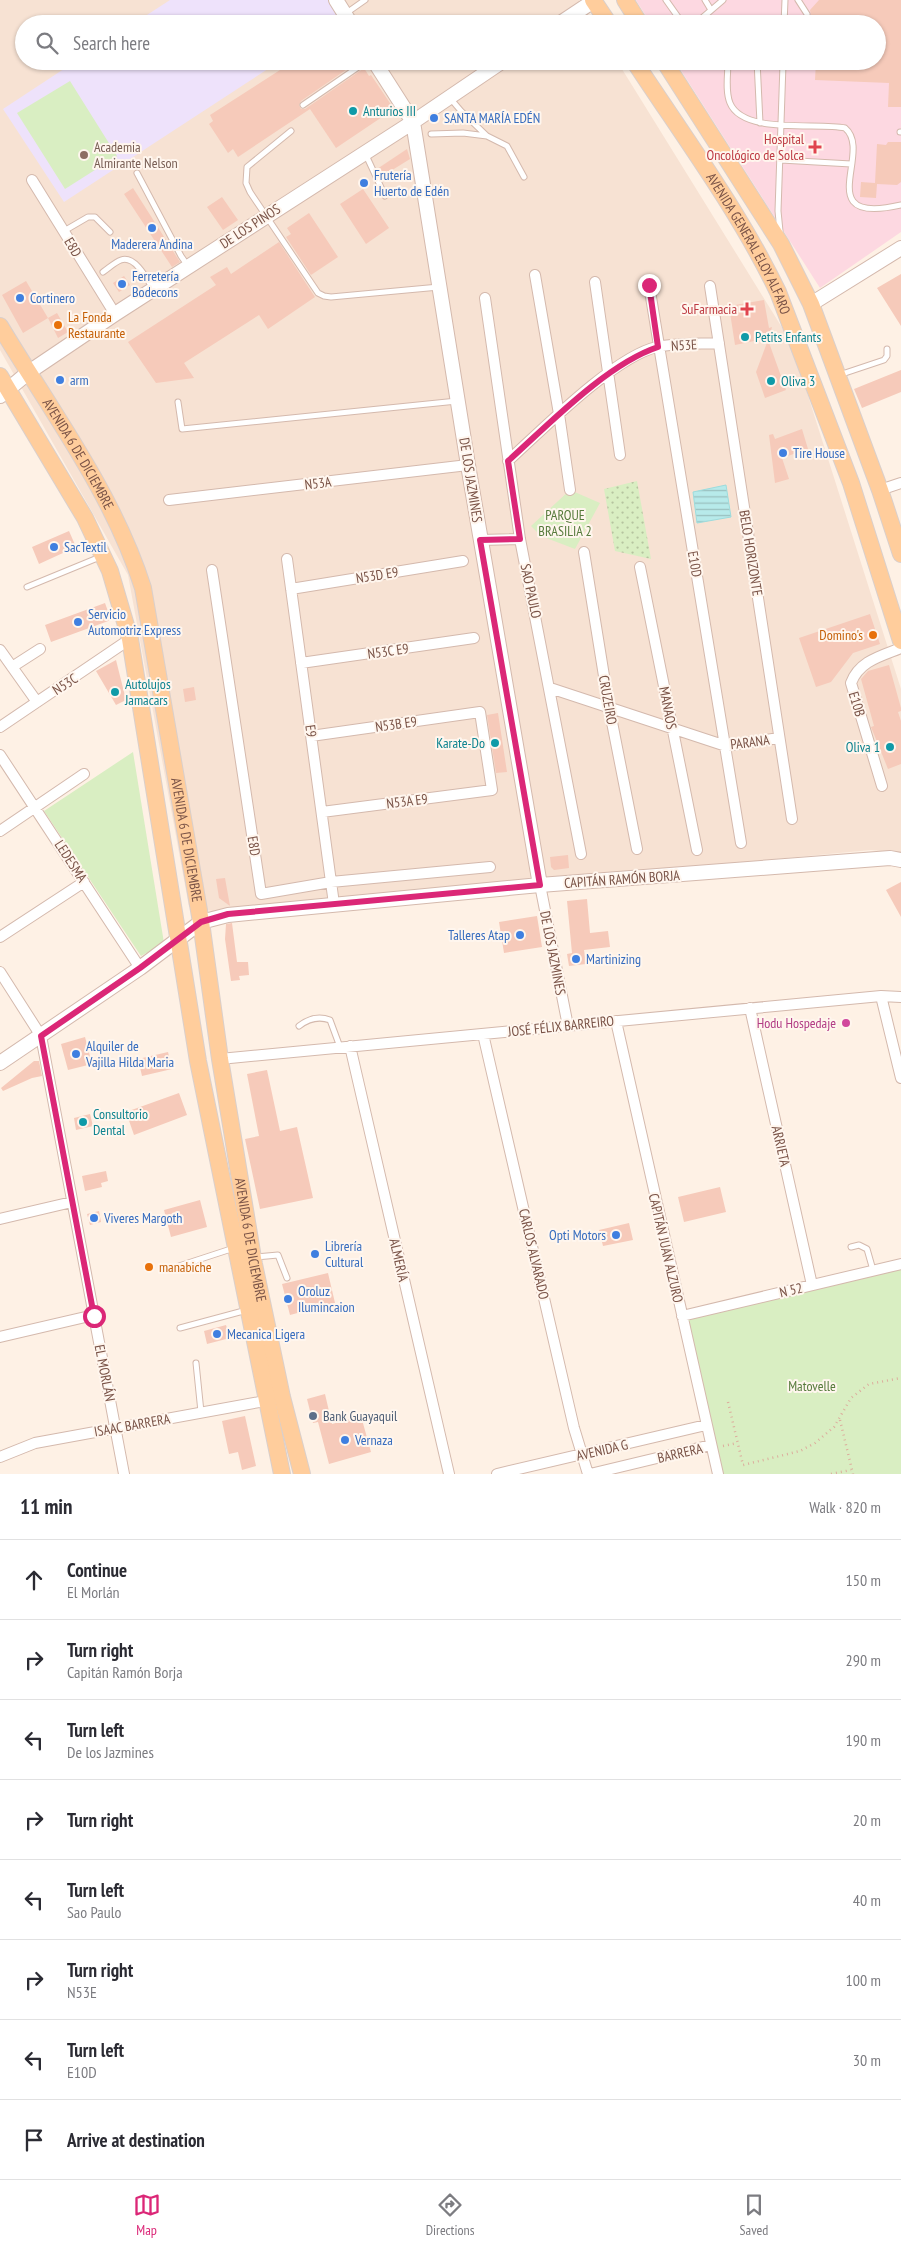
<!DOCTYPE html>
<meta charset="utf-8">
<style>
:root{--surface:#fff;--page:#f7f7f7;--text:#2b2b33;--muted:#7c7c81;--line:#e1e1e2;--accent:#db2777}
body{margin:0;font-family:"PT Sans Narrow",sans-serif;background:var(--page);color:var(--text)}
.stop{position:absolute;width:15px;height:15px;margin:-11px;border:4px solid #db2777;border-radius:50%;background:#fff}
.stop.end{background:#db2777;border-color:#fff;box-shadow:0 1px 5px #0008}
.list{margin:0;padding:0;list-style:none}
h2{display:flex;justify-content:space-between;align-items:center;height:65px;margin:0;padding:0 20px;font-size:21px}
h2 small{font-size:16px;font-weight:400;color:var(--muted)}
.list li{display:grid;grid-template-columns:32px 1fr auto;gap:15px;align-items:center;box-sizing:border-box;height:80px;padding:0 20px;border-top:1px solid var(--line)}
.list b{display:block;font-size:19px;white-space:nowrap}
.list p{margin:0;font-size:16px;white-space:nowrap;color:var(--muted)}
.list em{font-size:16px;font-style:normal;color:var(--muted)}
.icon{flex:none;width:28px;height:28px;fill:none;stroke:currentColor;stroke-width:2;stroke-linecap:round;stroke-linejoin:round}
.map{position:relative;flex:none;width:901px;height:1474px;overflow:hidden}
.search{position:absolute;background:var(--surface);box-shadow:0 1px 4px #0004;left:15px;right:15px;top:15px;height:55px;display:flex;align-items:center;gap:12px;box-sizing:border-box;padding:0 18px;border-radius:28px;color:var(--muted);font-size:19px}
.sheet{height:705px;background:var(--surface)}
nav{display:flex;justify-content:space-around;align-items:center;box-sizing:border-box;height:70px;border-top:1px solid var(--line);background:var(--surface);font-size:14px;color:var(--muted)}
nav a{display:grid;justify-items:center;gap:2px}
nav .on{color:var(--accent)}
.map>svg:first-child{display:block}
.residential{fill:#f7e2d3}
.education{fill:#eee2fb}
.medical{fill:#fdd8e1}
.grass{fill:url(#grass-dots)}
.green{fill:#d9eec2}
.water{fill:url(#water-rules);stroke:#9ddcdd}
.building{fill:#f6caba}
.lines{fill:none;stroke-linecap:round;stroke-linejoin:round}
.service-casing{stroke:#d4b9ad;stroke-width:7}
.minor-casing{stroke:#d4b9ad;stroke-width:12}
.tertiary-casing{stroke:#d4b9ad;stroke-width:16}
.primary-casing{stroke:#dacfcb;stroke-width:18}
.path{stroke:#dcad9d;stroke-width:2.5;stroke-dasharray:1 4;stroke-linecap:butt}
.service{stroke:#fff;stroke-width:5}
.minor{stroke:#fff;stroke-width:10}
.tertiary{stroke:#fff;stroke-width:14}
.primary{stroke:#ffcd9c;stroke-width:16}
.route{stroke:#db2777;stroke-width:6}
.culture-dot{fill:#0f9aa8;stroke:#fff6ee;stroke-width:2}
.shop-dot{fill:#3f7fe0;stroke:#fff6ee;stroke-width:2}
.health-dot{fill:#e0444e;stroke:#fff6ee;stroke-width:2}
.education-dot{fill:#8d6e63;stroke:#fff6ee;stroke-width:2}
.food-dot{fill:#e8710a;stroke:#fff6ee;stroke-width:2}
.hotel-dot{fill:#d1479c;stroke:#fff6ee;stroke-width:2}
.service-dot{fill:#5c6f8a;stroke:#fff6ee;stroke-width:2}
.labels{text-anchor:middle;stroke-width:4;stroke-linejoin:round;paint-order:stroke}
.culture-label{font-size:14px;fill:#0d838f;stroke:#fff6ee;text-anchor:start}
.shop-label{font-size:14px;fill:#366cbe;stroke:#fff6ee;text-anchor:start}
.health-label{font-size:14px;fill:#be3a42;stroke:#fff6ee;text-anchor:end}
.education-label{font-size:14px;fill:#785e54;stroke:#fff6ee;text-anchor:start}
.street-label{font-size:14px;fill:#7a5347;stroke:#fff6ee}
.food-label{font-size:14px;fill:#c56008;stroke:#fff6ee;text-anchor:start}
.park-label{font-size:14px;fill:#577b3c;stroke:#fff6ee}
.hotel-label{font-size:14px;fill:#b23c85;stroke:#fff6ee;text-anchor:end}
.service-label{font-size:14px;fill:#4e5e75;stroke:#fff6ee;text-anchor:start}
</style>
<div class="map">
<svg width="901" height="1474" viewBox="0 0 901 1474">
<defs>
<pattern id="grass-dots" width="8" height="8" patternUnits="userSpaceOnUse" patternTransform="scale(1.25)"><rect width="8" height="8" fill="#d9eec2"/><path d="M2 2h.1M6 6h.1" fill="none" stroke="#b5c39f" stroke-width="1.8" stroke-linecap="round"/></pattern>
<pattern id="water-rules" width="6" height="5" patternUnits="userSpaceOnUse" patternTransform="scale(1.25)"><rect width="6" height="5" fill="#b7eaea"/><path d="M0 2.5h6" fill="none" stroke="#9ac0bf"/></pattern>
</defs>
<rect width="100%" height="100%" fill="#fef1e5"/>
<path class="residential" d="M0,0H579L594,24H24V61H617L791,342L901,689V853L871,850L219,912L189,907L128,575L0,350Z"/>
<path class="education" d="M170,0H328L341,21L338,24H133Z
M76,61H280L64,202L3,109Z"/>
<path class="medical" d="M636,0H901V232L820,288L675,61H877V24H651Z"/>
<path class="grass" d="M637,481L651,559L615,551L604,489Z"/>
<path class="green" d="M70,81L117,156L65,189L17,113Z
M570,490L600,503L575,549L541,536L531,526Z
M133,752L164,943L141,956L44,811Z
M901,1267V1474H719L684,1316Z"/>
<path class="water" d="M726,485L731,517L697,523L693,492Z"/>
<path class="building" d="M819,0H901V107H888L889,83L815,80L816,61H877V24H798L804,17L811,16L810,10Z
M294,61H359L301,101L299,105L301,109H305L364,68L369,76L371,75L394,109L336,148L310,109L238,157L233,149L228,153L209,124L213,121L210,115Z
M888,142H901V182L897,185L877,184L876,198L860,197L861,182L875,183L877,144L886,145Z
M407,149L410,159L381,177L377,169Z
M133,188L180,262L172,267L124,194Z
M363,189L389,228L366,244L340,204Z
M222,197L238,220L223,230L207,207Z
M309,213L338,257L311,275L286,237L291,234L287,228Z
M279,242L315,297L268,329L259,315L184,363L194,378L156,383L128,342L216,285L210,277L227,267L231,274Z
M901,274V326L877,288Z
M124,276L130,285L119,292L113,283Z
M26,281L48,318L23,333L2,295Z
M764,300L769,328L772,327L769,338L735,345L729,306Z
M57,313L68,332L58,338L48,318Z
M768,340L786,390L765,398L756,372Z
M901,370V392L862,408L854,389Z
M802,429L808,449L782,458L789,479L775,483L769,435L773,434L775,439Z
M69,531L76,547L39,564L32,547Z
M105,603L111,620L51,642L45,625Z
M870,614L880,644L853,653L831,682L816,687L799,638Z
M116,660L126,700L116,705L96,671Z
M889,665L901,708V711L898,712L901,721V764L888,769L871,727L874,726L861,679L868,671Z
M194,687L196,700L185,702L183,689Z
M498,713L507,772L496,773L487,715Z
M568,855L569,868L554,870L551,867L550,857Z
M225,878L230,906L219,898L216,879Z
M901,882V917L886,890Z
M587,899L590,933L608,931L610,947L584,950L586,964L569,966L567,954L572,953L567,901Z
M537,916L542,947L504,953L499,922Z
M232,923L237,962H248L249,975L239,976L240,980L231,981L225,939L226,924Z
M85,1037L92,1064L68,1070L61,1044Z
M168,1052L172,1069L142,1076L138,1059Z
M34,1061H39L42,1076L32,1078L3,1091L1,1088Z
M267,1070L280,1131L297,1127L313,1198L260,1209L245,1139L259,1136L247,1074Z
M179,1093L187,1115L134,1135L126,1112Z
M90,1114L93,1126L76,1130L74,1118Z
M106,1171L108,1181L101,1183L102,1187L85,1191L82,1176Z
M720,1187L726,1212L684,1222L678,1197Z
M200,1200L207,1227L171,1237L164,1210Z
M99,1211L101,1222L90,1225L87,1214Z
M629,1223L633,1240L603,1246L599,1230Z
M328,1273L335,1303L290,1315L282,1284Z
M226,1325L230,1338L207,1344L204,1331Z
M325,1394L332,1424L361,1416L371,1452L329,1464L318,1422L313,1423L307,1399Z
M245,1416L256,1466L242,1470L238,1452L229,1454L222,1421Z"/>
<g class="lines">
<g class="service-casing">
<path id="service" d="M666,0L683,24
M705,0L711,10
M798,0L807,14
M345,14L365,0
M695,24L723,0
M784,24L785,0
M728,61C728,74 725,91 730,103C743,135 818,122 845,128C874,152 809,226 901,205
M757,61L760,123
M450,98L461,111L487,136L507,146L524,177
M303,105L367,61
M291,131L247,167L246,183L250,192L318,293L324,296L331,297L439,287
M900,132H901
M431,134L463,133L487,136
M365,153L385,196
M781,160L851,164
M137,173L181,256L188,266
M64,231L88,217H95L110,232
M780,231L778,211L783,64L785,61
M103,272C109,268 115,262 121,260C135,255 147,279 153,289
M839,375L884,360L887,356V349
M178,402L182,429L457,401
M27,587L100,557
M299,1026C308,1019 319,1016 330,1020L340,1047
M851,1247L859,1245L867,1249L873,1270
M256,1257L278,1255L287,1278
M179,1266L234,1248
M180,1328L247,1310
M196,1363L201,1412"/>
</g>
<g class="minor-casing">
<path id="minor" d="M32,180L115,314
M535,275L559,414L570,490
M595,282L620,455
M649,285L741,843
M710,286L792,819
M485,298L520,539L581,854
M508,461C542,430 615,356 657,347C676,343 699,344 719,343
M880,490L901,483
M169,500L468,465
M480,540L520,539
M584,552L609,707L637,849
M287,559L334,904
M640,567L697,850
M212,570L261,894L331,882L490,867
M291,589L463,561
M0,650L37,702
M301,663L474,638
M12,667L40,649
M550,688L726,746L779,738
M0,727L130,639
M311,736L480,712L492,790L322,812
M0,755L140,968
M882,786L851,683C859,661 881,656 901,648
M0,831L84,774
M540,885L568,1026
M0,937L84,882
M0,972L41,1036L124,1474
M881,996L901,1078
M750,1008L812,1285
M616,1021L718,1474
M483,1034L574,1428L588,1474
M350,1046L449,1474
M220,1059L881,996L901,997
M0,1219L72,1202
M682,1316L901,1264
M0,1337L94,1315
M0,1457L35,1443L265,1401
M497,1474L706,1425
M590,1474L711,1445"/>
</g>
<g class="tertiary-casing">
<path id="tertiary" d="M336,0L351,24
M559,24L595,0
M374,61L413,122L468,465L540,885
M811,304L901,248
M0,396L29,372L115,314L413,122L503,61
M0,1063L140,968L201,922L228,915L540,885L890,858L901,860"/>
</g>
<g class="primary-casing">
<g id="primary">
<path d="M593,0L609,24"/>
<path d="M625,0L640,24"/>
<path id="s1" d="M634,61C684,137 739,211 778,292L851,483L901,641"/>
<path d="M664,61L781,244L811,304L880,490L901,554"/>
<path id="s2" d="M0,326C51,411 113,493 143,588L201,922L220,1059L254,1264L282,1397L302,1474"/>
<path d="M0,376L85,518L110,571L130,639L198,1061L282,1474"/>
</g>
</g>
<path class="path" d="M728,1402L743,1465L800,1451L815,1443L834,1427L851,1398L869,1384L901,1378
M840,1420L853,1474
M723,1446L737,1443
M831,1474L851,1470"/>
<use href="#service" class="service"/>
<use href="#minor" class="minor"/>
<use href="#tertiary" class="tertiary"/>
<use href="#primary" class="primary"/>
</g>
<g class="lines">
<path class="route" d="M94,1316L41,1036L140,968L201,922L228,914L540,885L480,540L520,539L508,461C549,424 607,364 658,347L649,285"/>
</g>
<g class="culture-dot">
<circle cx="353" cy="111" r="5"/>
<circle cx="745" cy="337" r="5"/>
<circle cx="771" cy="381" r="5"/>
<circle cx="115" cy="692" r="5"/>
<circle cx="495" cy="743" r="5"/>
<circle cx="890" cy="747" r="5"/>
<circle cx="83" cy="1122" r="5"/>
</g>
<g class="shop-dot">
<circle cx="434" cy="118" r="5"/>
<circle cx="364" cy="183" r="5"/>
<circle cx="152" cy="228" r="5"/>
<circle cx="122" cy="284" r="5"/>
<circle cx="20" cy="298" r="5"/>
<circle cx="60" cy="380" r="5"/>
<circle cx="783" cy="453" r="5"/>
<circle cx="54" cy="547" r="5"/>
<circle cx="78" cy="622" r="5"/>
<circle cx="520" cy="935" r="5"/>
<circle cx="576" cy="959" r="5"/>
<circle cx="76" cy="1054" r="5"/>
<circle cx="94" cy="1218" r="5"/>
<circle cx="616" cy="1235" r="5"/>
<circle cx="315" cy="1254" r="5"/>
<circle cx="288" cy="1299" r="5"/>
<circle cx="217" cy="1334" r="5"/>
<circle cx="345" cy="1440" r="5"/>
</g>
<g class="health-dot">
<path d="M812.5 139.5h5v5h5v5h-5v5h-5v-5h-5v-5h5z"/>
<path d="M744.5 301.5h5v5h5v5h-5v5h-5v-5h-5v-5h5z"/>
</g>
<circle class="education-dot" cx="84" cy="155" r="5"/>
<g class="food-dot">
<circle cx="58" cy="325" r="5"/>
<circle cx="873" cy="635" r="5"/>
<circle cx="149" cy="1267" r="5"/>
</g>
<circle class="hotel-dot" cx="846" cy="1023" r="5"/>
<circle class="service-dot" cx="313" cy="1416" r="5"/>
<g class="labels">
<g class="culture-label">
<text x="363" y="116">Anturios III</text>
<text x="755" y="342">Petits Enfants</text>
<text x="781" y="386">Oliva 3</text>
<text x="125" y="689">Autolujos<tspan x="125" dy="16">Jamacars</tspan></text>
<text x="485" y="748" text-anchor="end">Karate-Do</text>
<text x="880" y="752" text-anchor="end">Oliva 1</text>
<text x="93" y="1119">Consultorio<tspan x="93" dy="16">Dental</tspan></text>
</g>
<g class="shop-label">
<text x="444" y="123">SANTA MARÍA EDÉN</text>
<text x="374" y="180">Frutería<tspan x="374" dy="16">Huerto de Edén</tspan></text>
<text x="152" y="249" text-anchor="middle">Maderera Andina</text>
<text x="132" y="281">Ferretería<tspan x="132" dy="16">Bodecons</tspan></text>
<text x="30" y="303">Cortinero</text>
<text x="70" y="385">arm</text>
<text x="793" y="458">Tire House</text>
<text x="64" y="552">SacTextil</text>
<text x="88" y="619">Servicio<tspan x="88" dy="16">Automotriz Express</tspan></text>
<text x="510" y="940" text-anchor="end">Talleres Atap</text>
<text x="586" y="964">Martinizing</text>
<text x="86" y="1051">Alquiler de<tspan x="86" dy="16">Vajilla Hilda Maria</tspan></text>
<text x="104" y="1223">Viveres Margoth</text>
<text x="606" y="1240" text-anchor="end">Opti Motors</text>
<text x="325" y="1251">Librería<tspan x="325" dy="16">Cultural</tspan></text>
<text x="298" y="1296">Oroluz<tspan x="298" dy="16">Ilumincaion</tspan></text>
<text x="227" y="1339">Mecanica Ligera</text>
<text x="355" y="1445">Vernaza</text>
</g>
<g class="health-label">
<text x="804" y="144">Hospital<tspan x="804" dy="16">Oncológico de Solca</tspan></text>
<text x="737" y="314">SuFarmacia</text>
</g>
<g class="education-label">
<text x="94" y="152">Academia<tspan x="94" dy="16">Almirante Nelson</tspan></text>
</g>
<g class="street-label">
<text transform="translate(250 226) rotate(-33)" y="5">DE LOS PINOS</text>
<text dy="5" stroke="none"><textPath href="#s1" startOffset="216">AVENIDA GENERAL ELOY ALFARO</textPath></text>
<text transform="translate(73 247) rotate(59)" y="5">E8D</text>
<text transform="translate(684 345) rotate(-3)" y="5">N53E</text>
<text dy="5" stroke="none"><textPath href="#s2" startOffset="150">AVENIDA 6 DE DICIEMBRE</textPath></text>
<text transform="translate(471 480) rotate(81)" y="5">DE LOS JAZMINES</text>
<text transform="translate(318 483) rotate(-7)" y="5">N53A</text>
<text transform="translate(751 553) rotate(81)" y="5">BELO HORIZONTE</text>
<text transform="translate(695 564) rotate(80)" y="5">E10D</text>
<text transform="translate(377 575) rotate(-9)" y="5">N53D E9</text>
<text transform="translate(531 591) rotate(78)" y="5">SAO PAULO</text>
<text transform="translate(388 651) rotate(-8)" y="5">N53C E9</text>
<text transform="translate(65 684) rotate(-33)" y="5">N53C</text>
<text transform="translate(608 700) rotate(80)" y="5">CRUZEIRO</text>
<text transform="translate(857 704) rotate(73)" y="5">E10B</text>
<text transform="translate(668 708) rotate(79)" y="5">MANAOS</text>
<text transform="translate(396 724) rotate(-8)" y="5">N53B E9</text>
<text transform="translate(311 731) rotate(82)" y="5">E9</text>
<text transform="translate(750 742) rotate(-7)" y="5">PARANA</text>
<text transform="translate(407 801) rotate(-7)" y="5">N53A E9</text>
<text dy="5" stroke="none"><textPath href="#s2" startOffset="555">AVENIDA 6 DE DICIEMBRE</textPath></text>
<text transform="translate(254 846) rotate(81)" y="5">E8D</text>
<text transform="translate(71 861) rotate(57)" y="5">LEDESMA</text>
<text transform="translate(622 879) rotate(-4)" y="5">CAPITÁN RAMÓN BORJA</text>
<text transform="translate(553 953) rotate(79)" y="5">DE LOS JAZMINES</text>
<text transform="translate(561 1026) rotate(-6)" y="5">JOSÉ FÉLIX BARREIRO</text>
<text transform="translate(781 1146) rotate(77)" y="5">ARRIETA</text>
<text dy="5" stroke="none"><textPath href="#s2" startOffset="960">AVENIDA 6 DE DICIEMBRE</textPath></text>
<text transform="translate(666 1248) rotate(77)" y="5">CAPITÁN JUAN ALZURO</text>
<text transform="translate(534 1254) rotate(77)" y="5">CARLOS ALVARADO</text>
<text transform="translate(399 1260) rotate(77)" y="5">ALMERÍA</text>
<text transform="translate(791 1290) rotate(-13)" y="5">N 52</text>
<text transform="translate(105 1373) rotate(79)" y="5">EL MORLÁN</text>
<text transform="translate(132 1425) rotate(-10)" y="5">ISAAC BARRERA</text>
<text transform="translate(602 1450) rotate(-13)" y="5">AVENIDA G</text>
<text transform="translate(680 1453) rotate(-13)" y="5">BARRERA</text>
</g>
<g class="food-label">
<text x="68" y="322">La Fonda<tspan x="68" dy="16">Restaurante</tspan></text>
<text x="863" y="640" text-anchor="end">Domino's</text>
<text x="159" y="1272">manabiche</text>
</g>
<g class="park-label">
<text x="565" y="520">PARQUE<tspan x="565" dy="16">BRASILIA 2</tspan></text>
<text x="812" y="1391">Matovelle</text>
</g>
<g class="hotel-label">
<text x="836" y="1028">Hodu Hospedaje</text>
</g>
<g class="service-label">
<text x="323" y="1421">Bank Guayaquil</text>
</g>
</g>
</svg>
<div class="stop" style="left:94px;top:1316px"></div>
<div class="stop end" style="left:649px;top:285px"></div>
<div class="search"><svg class="icon" aria-label="search" viewBox="0 0 24 24"><circle cx="10" cy="10" r="6"/><path d="M15 15l6 6"/></svg>Search here</div>
</div>
<section class="sheet">
<h2>11 min<small>Walk · 820 m</small></h2>
<ul class="list">
<li><svg class="icon" aria-label="ahead" viewBox="0 0 24 24"><path d="M12 20V5M6 11l6-6 6 6"/></svg><div><b>Continue</b><p>El Morlán</p></div><em>150 m</em></li>
<li><svg class="icon" aria-label="right" viewBox="0 0 24 24"><path d="M7 20v-9h11M14 6l5 5-5 5"/></svg><div><b>Turn right</b><p>Capitán Ramón Borja</p></div><em>290 m</em></li>
<li><svg class="icon" aria-label="left" viewBox="0 0 24 24"><path d="M17 20v-9H6M10 6l-5 5 5 5"/></svg><div><b>Turn left</b><p>De los Jazmines</p></div><em>190 m</em></li>
<li><svg class="icon" aria-label="right" viewBox="0 0 24 24"><path d="M7 20v-9h11M14 6l5 5-5 5"/></svg><div><b>Turn right</b></div><em>20 m</em></li>
<li><svg class="icon" aria-label="left" viewBox="0 0 24 24"><path d="M17 20v-9H6M10 6l-5 5 5 5"/></svg><div><b>Turn left</b><p>Sao Paulo</p></div><em>40 m</em></li>
<li><svg class="icon" aria-label="right" viewBox="0 0 24 24"><path d="M7 20v-9h11M14 6l5 5-5 5"/></svg><div><b>Turn right</b><p>N53E</p></div><em>100 m</em></li>
<li><svg class="icon" aria-label="left" viewBox="0 0 24 24"><path d="M17 20v-9H6M10 6l-5 5 5 5"/></svg><div><b>Turn left</b><p>E10D</p></div><em>30 m</em></li>
<li><svg class="icon" aria-label="arrive" viewBox="0 0 24 24"><path d="M6 21V4h12l-3 4 3 4H6"/></svg><div><b>Arrive at destination</b></div></li>
</ul>
</section>
<nav>
<a class="on"><svg class="icon" aria-label="map" viewBox="0 0 24 24"><path d="M3 6l6-2 6 2 6-2v14l-6 2-6-2-6 2zM9 4v14M15 6v14"/></svg>Map</a>
<a><svg class="icon" aria-label="directions" viewBox="0 0 24 24"><path d="M12 3l9 9-9 9-9-9zM9 14v-3h6M13 9l2 2-2 2"/></svg>Directions</a>
<a><svg class="icon" aria-label="saved" viewBox="0 0 24 24"><path d="M7 4h10v16l-5-4-5 4z"/></svg>Saved</a>
</nav>
